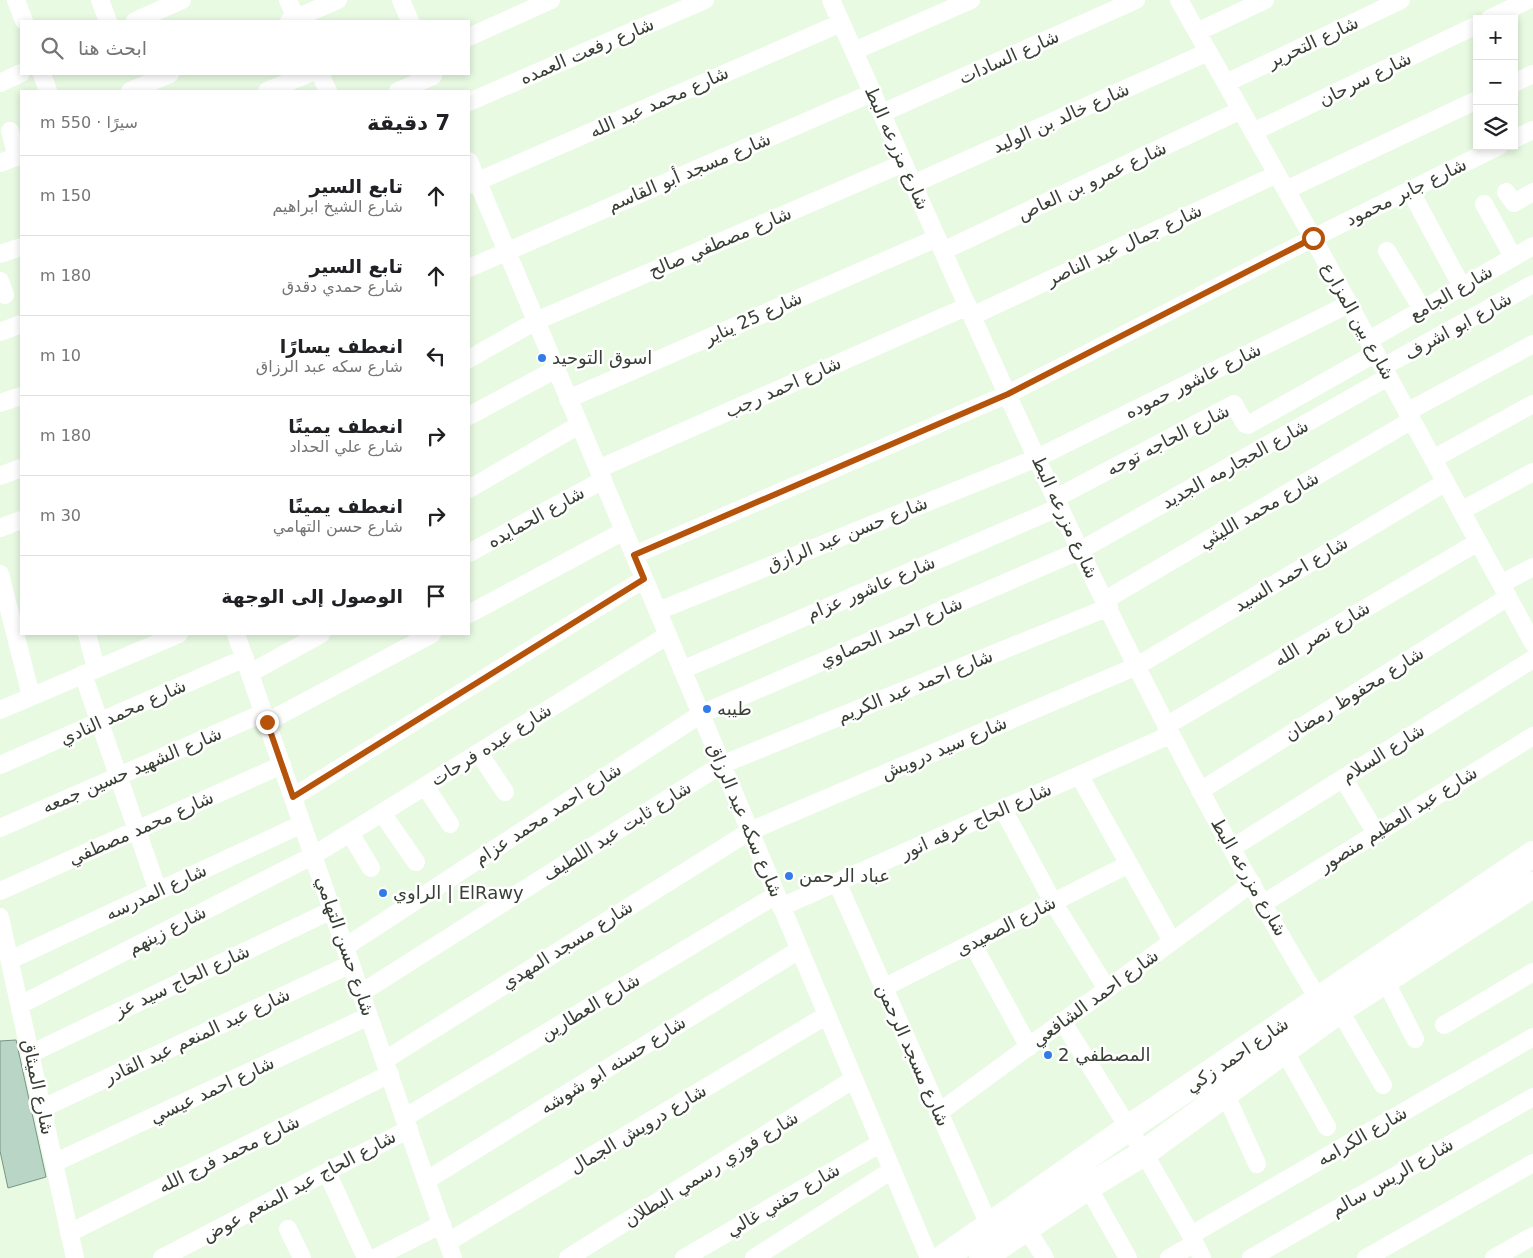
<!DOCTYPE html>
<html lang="ar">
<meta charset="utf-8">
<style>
:root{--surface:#fff;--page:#f2f2f2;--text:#202124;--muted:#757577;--line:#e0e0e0}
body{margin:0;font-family:"DejaVu Sans","Noto Sans Arabic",sans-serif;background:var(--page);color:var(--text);direction:rtl}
.controls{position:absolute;right:15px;top:15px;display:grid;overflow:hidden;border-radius:0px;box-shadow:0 2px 8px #0003}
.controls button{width:45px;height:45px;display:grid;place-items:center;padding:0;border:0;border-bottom:1px solid var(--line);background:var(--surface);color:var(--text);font:25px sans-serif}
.stop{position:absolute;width:15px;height:15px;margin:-11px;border:4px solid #b45309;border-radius:50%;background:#fff}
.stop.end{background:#b45309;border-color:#fff;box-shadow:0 1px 5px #0008}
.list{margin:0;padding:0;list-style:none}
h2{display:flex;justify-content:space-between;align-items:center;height:65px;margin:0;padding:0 20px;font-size:21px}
h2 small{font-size:16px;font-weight:400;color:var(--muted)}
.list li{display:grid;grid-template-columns:32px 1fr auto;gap:15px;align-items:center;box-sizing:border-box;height:80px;padding:0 20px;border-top:1px solid var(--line)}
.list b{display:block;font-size:19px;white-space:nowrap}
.list p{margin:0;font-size:16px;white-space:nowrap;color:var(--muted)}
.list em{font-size:16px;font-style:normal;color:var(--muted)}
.icon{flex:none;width:28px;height:28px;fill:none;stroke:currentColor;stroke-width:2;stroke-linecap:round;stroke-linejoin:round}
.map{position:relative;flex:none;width:1533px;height:1258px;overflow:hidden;direction:ltr}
.search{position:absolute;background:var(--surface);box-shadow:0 2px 8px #0003;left:20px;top:20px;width:450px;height:55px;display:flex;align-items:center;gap:12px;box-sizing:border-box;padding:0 18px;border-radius:0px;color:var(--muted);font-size:19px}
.panel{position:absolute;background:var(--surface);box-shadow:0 2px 8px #0003;left:20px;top:90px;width:450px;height:545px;border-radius:0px;direction:rtl}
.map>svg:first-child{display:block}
.building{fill:#b9d5c6;stroke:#799486}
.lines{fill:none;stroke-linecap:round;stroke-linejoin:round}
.street{stroke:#fff;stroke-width:18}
.secondary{stroke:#fff;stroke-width:26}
.route{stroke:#b45309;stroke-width:6}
.poi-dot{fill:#327ce9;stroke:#fff;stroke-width:2}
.labels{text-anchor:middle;stroke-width:5;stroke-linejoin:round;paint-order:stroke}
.street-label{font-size:18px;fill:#383f35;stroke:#fff}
.poi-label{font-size:18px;fill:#383f35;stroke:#fff;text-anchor:start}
</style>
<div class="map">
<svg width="1533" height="1258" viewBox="0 0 1533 1258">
<rect width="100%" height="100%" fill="#e8fae2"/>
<path class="building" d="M16,1040L46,1177L8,1188L0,1151V1041Z"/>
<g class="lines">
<path class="street" d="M16,0L24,21
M100,0L108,21
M288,0L297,21
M401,0L410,21
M831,0C984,341 1129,688 1323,1007
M1179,0L1313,238L1533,643
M1489,19L1528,0
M135,21L182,0
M289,21L338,0
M1197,32L1265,0
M469,37L551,0
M854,51L971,0
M42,74L48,91
M320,74L328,91
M0,83L21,73
M1226,83L1401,0
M1514,83L1533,74
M130,91L170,74
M267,91L308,74
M398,91L433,76
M469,102L705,0
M882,113L1136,0
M10,131L17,157
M1253,132L1477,25
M1514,139L1533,130
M469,161L929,1258
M0,163L21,155
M913,184L1208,52
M469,185L841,23
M1286,190L1477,100
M1410,190L1462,287
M1506,192L1514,203L1533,192
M1484,204L1513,257
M943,251L1241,110
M1387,251L1422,309
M0,254L21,247
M469,268L872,93
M0,281L5,295
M972,316L1277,174
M0,332L21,324
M1369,340L1533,246
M469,359L536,321L904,163
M1383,367L1533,284
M568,399L937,238
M0,403L21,396
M1407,412L1533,344
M469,416L556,369
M1433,459L1533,404
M598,469L968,306
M0,476L21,468
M469,489L579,425
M1056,498L1234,404L1245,424L1248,425L1376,353
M1461,511L1533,472
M0,528L21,520
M469,553L603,480
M634,555L1008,394L1313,238L1499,146
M0,574L31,696
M1501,584L1533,567
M1105,600L1412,420
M658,611L1037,458L1349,304
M469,614L624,531
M87,634L96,668
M236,634L453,1258
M682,670L1060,507
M250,673L321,634
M83,674L158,891
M0,710L179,634
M267,722L432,634
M1166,726L1478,542
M479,753L505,792
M0,765L245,658
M1079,775L1172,941
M1343,778L1376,833
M425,786L450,824
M1200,791L1508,597
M293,797L644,579
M1003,809L1053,902L1107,989
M382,813L416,862
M0,828L263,713
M350,833L371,868
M1232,848L1533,659
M837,882L990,1227
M0,891L282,765
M1264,903L1533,736
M781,907L1170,735
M0,917L75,1258
M972,943L1029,1047
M345,947L701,714L1081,550L1388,377
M10,960L302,824
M1385,980L1415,1039
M883,988L1129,864
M361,993L721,765L1109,607
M20,1005L314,855L668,635
M1340,1011L1383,1085
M1063,1022L1144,1153L1191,1235L1202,1258
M1444,1025L1533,972
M1285,1052L1327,1127
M32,1053L332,910
M385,1060L750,831L1137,666L1446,482
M1225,1093L1257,1164
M43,1108L351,964
M938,1113L1252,883
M404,1118L776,895
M54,1163L369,1016
M327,1172L366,1258
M427,1180L799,950
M1088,1187L1128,1258
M1026,1228L1045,1258
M288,1229L302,1258
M69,1233L390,1074
M1191,1235L1533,1037
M448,1242L827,1015
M162,1258L409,1129
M375,1258L442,1224
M568,1258L854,1079
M684,1258L881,1143
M754,1258L892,1170
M1169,1258L1195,1243
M1251,1258L1533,1097
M1366,1258L1533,1163
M1494,1258L1533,1236"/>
<path class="secondary" d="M943,1258L1127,1129L1533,854
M982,1258L1088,1187L1144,1153L1347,1005L1533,885"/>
</g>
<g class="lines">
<path class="route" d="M267,722L293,797L644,579L634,555L1008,394L1313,238"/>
</g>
<g class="poi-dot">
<circle cx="542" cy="358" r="5"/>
<circle cx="707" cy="709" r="5"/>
<circle cx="789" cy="876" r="5"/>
<circle cx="383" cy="893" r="5"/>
<circle cx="1048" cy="1055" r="5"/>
</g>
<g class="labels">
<g class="street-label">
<text transform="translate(1313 42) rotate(-25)" y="6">شارع التحرير</text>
<text transform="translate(587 51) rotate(-23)" y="6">شارع رفعت العمده</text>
<text transform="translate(1009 57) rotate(-24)" y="6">شارع السادات</text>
<text transform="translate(1365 79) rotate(-26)" y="6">شارع سرحان</text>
<text transform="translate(659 102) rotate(-24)" y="6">شارع محمد عبد الله</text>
<text transform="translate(1061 118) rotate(-24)" y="6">شارع خالد بن الوليد</text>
<text transform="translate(897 148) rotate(66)" y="6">شارع مزرعه البط</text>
<text transform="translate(689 172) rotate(-23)" y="6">شارع مسجد أبو القاسم</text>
<text transform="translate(1092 181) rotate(-25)" y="6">شارع عمرو بن العاص</text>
<text transform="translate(1406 192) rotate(-26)" y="6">شارع جابر محمود</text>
<text transform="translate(720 242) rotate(-23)" y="6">شارع مصطفي صالح</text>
<text transform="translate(1124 245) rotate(-25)" y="6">شارع جمال عبد الناصر</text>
<text transform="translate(1451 293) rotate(-30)" y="6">شارع الجامع</text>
<text transform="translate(753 318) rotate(-24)" y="6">شارع 25 يناير</text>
<text transform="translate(1358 321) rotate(61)" y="6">شارع بين المزارع</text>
<text transform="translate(1458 326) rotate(-29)" y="6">شارع ابو اشرف</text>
<text transform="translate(1193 381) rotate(-26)" y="6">شارع عاشور حموده</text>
<text transform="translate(783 387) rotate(-24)" y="6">شارع احمد رجب</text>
<text transform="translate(1168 440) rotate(-27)" y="6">شارع الحاجه توحه</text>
<text transform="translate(1235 464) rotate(-29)" y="6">شارع الحجارمه الجديد</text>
<text transform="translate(1259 510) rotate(-30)" y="6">شارع محمد الليثي</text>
<text transform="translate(536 517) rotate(-29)" y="6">شارع الحمايده</text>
<text transform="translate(1065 517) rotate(65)" y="6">شارع مزرعه البط</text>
<text transform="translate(847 534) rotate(-22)" y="6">شارع حسن عبد الرازق</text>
<text transform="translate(1291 574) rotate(-31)" y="6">شارع احمد السيد</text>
<text transform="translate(871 588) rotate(-23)" y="6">شارع عاشور عزام</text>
<text transform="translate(891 632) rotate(-23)" y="6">شارع احمد الحصاوي</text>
<text transform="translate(1322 634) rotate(-31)" y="6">شارع نصر الله</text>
<text transform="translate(915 686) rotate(-22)" y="6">شارع احمد عبد الكريم</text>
<text transform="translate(1354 694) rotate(-32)" y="6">شارع محفوظ رمضان</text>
<text transform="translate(123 712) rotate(-24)" y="6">شارع محمد النادي</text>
<text transform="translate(491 745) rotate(-32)" y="6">شارع عبده فرحات</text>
<text transform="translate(944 748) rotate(-23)" y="6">شارع سيد درويش</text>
<text transform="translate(1383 753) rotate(-32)" y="6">شارع السلام</text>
<text transform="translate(132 770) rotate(-23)" y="6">شارع الشهيد حسين جمعه</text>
<text transform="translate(548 814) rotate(-33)" y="6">شارع احمد محمد عزام</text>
<text transform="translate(1398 819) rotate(-32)" y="6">شارع عبد العظيم منصور</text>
<text transform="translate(745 820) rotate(67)" y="6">شارع سكه عبد الرزاق</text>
<text transform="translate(976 821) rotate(-24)" y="6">شارع الحاج عرفه انور</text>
<text transform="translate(141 828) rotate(-24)" y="6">شارع محمد مصطفي</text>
<text transform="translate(617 831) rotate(-32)" y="6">شارع ثابت عبد اللطيف</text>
<text transform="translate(1249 877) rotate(60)" y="6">شارع مزرعه البط</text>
<text transform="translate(156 892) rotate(-25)" y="6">شارع المدرسه</text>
<text transform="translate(1006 926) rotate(-27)" y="6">شارع الصعيدى</text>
<text transform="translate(167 930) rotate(-27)" y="6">شارع زينهم</text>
<text transform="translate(567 945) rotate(-32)" y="6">شارع مسجد المهدي</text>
<text transform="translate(345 946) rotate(71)" y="6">شارع حسن التهامي</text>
<text transform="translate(182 981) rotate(-25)" y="6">شارع الحاج سيد عز</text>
<text transform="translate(1095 998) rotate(-36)" y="6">شارع احمد الشافعي</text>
<text transform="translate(590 1007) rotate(-31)" y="6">شارع العطارين</text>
<text transform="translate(197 1036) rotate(-25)" y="6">شارع عبد المنعم عبد القادر</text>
<text transform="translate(913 1055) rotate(66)" y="6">شارع مسجد الرحمن</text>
<text transform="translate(1237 1055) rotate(-34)" y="6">شارع احمد زكي</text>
<text transform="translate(613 1065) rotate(-32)" y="6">شارع حسنه ابو شوشه</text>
<text transform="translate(38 1087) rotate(78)" y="6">شارع الميثاق</text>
<text transform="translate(212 1090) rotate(-25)" y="6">شارع احمد عيسي</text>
<text transform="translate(638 1129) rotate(-31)" y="6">شارع درويش الجمال</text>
<text transform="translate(1362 1136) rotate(-30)" y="6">شارع الكرامه</text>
<text transform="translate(229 1154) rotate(-26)" y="6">شارع محمد فرج الله</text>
<text transform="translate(711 1169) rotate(-32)" y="6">شارع فوزي رسمي البطلان</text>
<text transform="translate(1392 1177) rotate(-30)" y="6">شارع الريس سالم</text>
<text transform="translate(299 1186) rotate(-28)" y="6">شارع الحاج عبد المنعم عوض</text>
<text transform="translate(783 1200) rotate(-30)" y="6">شارع حفني غالي</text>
</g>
<g class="poi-label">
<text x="552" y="364">اسوق التوحيد</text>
<text x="717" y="715">طيبه</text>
<text x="799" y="882">عباد الرحمن</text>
<text x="393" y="899">الراوي | ElRawy</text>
<text x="1058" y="1061">المصطفي 2</text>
</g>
</g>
</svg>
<div class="controls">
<button>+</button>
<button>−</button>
<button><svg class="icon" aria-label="layers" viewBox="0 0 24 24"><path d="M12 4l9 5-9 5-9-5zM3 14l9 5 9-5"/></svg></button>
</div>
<div class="stop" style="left:1313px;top:238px"></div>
<div class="stop end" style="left:267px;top:722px"></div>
<div class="search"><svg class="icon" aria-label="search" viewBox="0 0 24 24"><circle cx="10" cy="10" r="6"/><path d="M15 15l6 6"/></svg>ابحث هنا</div>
<section class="panel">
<h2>7 دقيقة<small>سيرًا · 550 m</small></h2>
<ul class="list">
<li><svg class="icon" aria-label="ahead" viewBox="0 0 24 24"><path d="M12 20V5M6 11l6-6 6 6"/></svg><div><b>تابع السير</b><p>شارع الشيخ ابراهيم</p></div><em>150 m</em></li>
<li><svg class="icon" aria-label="ahead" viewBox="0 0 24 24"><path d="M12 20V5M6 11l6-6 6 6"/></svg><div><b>تابع السير</b><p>شارع حمدي دقدق</p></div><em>180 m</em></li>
<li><svg class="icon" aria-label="left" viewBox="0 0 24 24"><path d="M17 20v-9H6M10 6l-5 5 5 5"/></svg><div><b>انعطف يسارًا</b><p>شارع سكه عبد الرزاق</p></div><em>10 m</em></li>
<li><svg class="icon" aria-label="right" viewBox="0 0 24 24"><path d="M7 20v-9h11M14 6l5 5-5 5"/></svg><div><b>انعطف يمينًا</b><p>شارع علي الحداد</p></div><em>180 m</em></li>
<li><svg class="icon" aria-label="right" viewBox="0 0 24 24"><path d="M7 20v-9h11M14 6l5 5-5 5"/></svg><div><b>انعطف يمينًا</b><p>شارع حسن التهامي</p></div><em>30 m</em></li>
<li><svg class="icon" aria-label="arrive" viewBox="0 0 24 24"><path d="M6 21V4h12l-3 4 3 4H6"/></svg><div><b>الوصول إلى الوجهة</b></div></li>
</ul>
</section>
</div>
